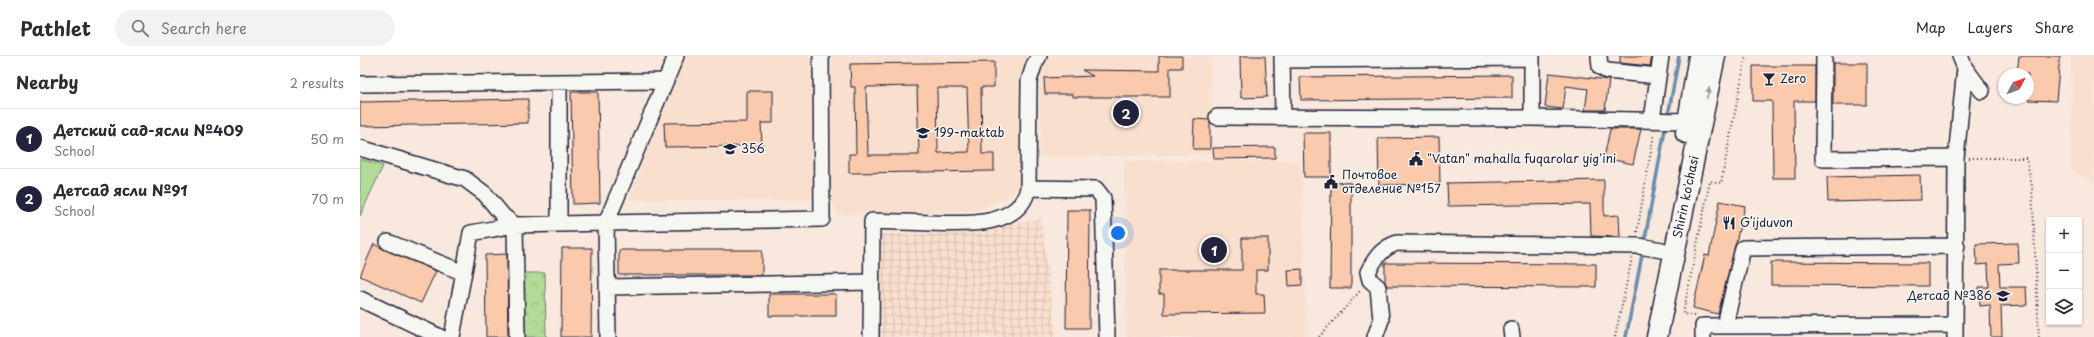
<!DOCTYPE html>
<meta charset="utf-8">
<style>
:root{--surface:#fff;--page:#f2f2f3;--text:#2b2b33;--muted:#7c7c81;--line:#e1e1e2;--accent:#22223b}
body{margin:0;font-family:"Playpen Sans",sans-serif;background:var(--page);color:var(--text)}
.controls{position:absolute;right:12px;bottom:12px;display:grid;overflow:hidden;border-radius:0px;box-shadow:0 1px 3px #0004}
.controls button{width:36px;height:36px;display:grid;place-items:center;padding:0;border:0;border-bottom:1px solid var(--line);background:var(--surface);color:var(--text);font:20px sans-serif}
.compass{position:absolute;left:1638px;top:12px;width:36px;height:36px;border-radius:50%;background:var(--surface);box-shadow:0 1px 3px #0004;rotate:49deg}
.you{position:absolute;left:758px;top:177px;width:14px;height:14px;margin:-10px;border:3px solid #fff;border-radius:50%;background:#1a73e8;box-shadow:0 0 0 6px #1a73e833}
.badge{display:grid;place-items:center;width:26px;height:26px;border-radius:50%;background:var(--accent);color:#fff;font-size:13px;font-weight:700}
.pin{position:absolute;translate:-50% -50%;border:2px solid #fff;box-shadow:0 1px 4px #0006}
.list{margin:0;padding:0;list-style:none}
h2{display:flex;justify-content:space-between;align-items:center;height:52px;margin:0;padding:0 16px;font-size:17px}
h2 small{font-size:13px;font-weight:400;color:var(--muted)}
.list li{display:grid;grid-template-columns:26px 1fr auto;gap:12px;align-items:center;box-sizing:border-box;height:60px;padding:0 16px;border-top:1px solid var(--line)}
.list b{display:block;font-size:15px;white-space:nowrap}
.list p{margin:0;font-size:13px;white-space:nowrap;color:var(--muted)}
.list em{font-size:13px;font-style:normal;color:var(--muted)}
.icon{flex:none;width:22px;height:22px;fill:none;stroke:currentColor;stroke-width:2;stroke-linecap:round;stroke-linejoin:round}
.map{position:relative;flex:none;width:1734px;height:281px;overflow:hidden}
header{display:flex;align-items:center;gap:24px;box-sizing:border-box;height:56px;padding:0 20px;background:var(--surface);border-bottom:1px solid var(--line)}
header strong{font-size:19px}
nav{display:flex;gap:22px;margin-inline-start:auto;font-size:14px}
.search{width:280px;height:36px;background:var(--page);display:flex;align-items:center;gap:10px;box-sizing:border-box;padding:0 14px;border-radius:22px;color:var(--muted);font-size:15px}
main{display:flex}
aside{flex:1;background:var(--surface)}
.map>svg:first-child{display:block}
.built{fill:#f9dfce}
.industrial{fill:url(#industrial-grid)}
.green{fill:#b2db97;stroke:#6a7e69}
.forest{fill:url(#forest-crowns);stroke:#6a7e69}
.lines{fill:none;stroke-linecap:round;stroke-linejoin:round}
.stream{stroke:#688eac;stroke-width:3.5}
.building{fill:#fbc9ab;stroke:#22223b;fill-rule:evenodd}
.minor-casing{stroke:#22223b;stroke-width:18}
.major-casing{stroke:#22223b;stroke-width:23}
.path{stroke:#22223b;stroke-width:2;stroke-dasharray:1 3;stroke-linecap:butt}
.minor{stroke:#f6f6f2;stroke-width:15}
.major{stroke:#f6f6f2;stroke-width:20}
.oneway{fill:#9797a0}
.labels{text-anchor:middle;stroke-width:3;stroke-linejoin:round;paint-order:stroke}
.poi-label{font-size:12px;fill:#22223b;stroke:#f6f6f2;text-anchor:start}
.street-label{font-size:12px;fill:#22223b;stroke:#f6f6f2}
</style>
<header>
<strong>Pathlet</strong>
<div class="search"><svg class="icon" aria-label="search" viewBox="0 0 24 24"><circle cx="10" cy="10" r="6"/><path d="M15 15l6 6"/></svg>Search here</div>
<nav><a>Map</a><a>Layers</a><a>Share</a></nav>
</header>
<main>
<aside>
<h2>Nearby<small>2 results</small></h2>
<ul class="list">
<li><span class="badge">1</span><div><b>Детский сад-ясли №409</b><p>School</p></div><em>50 m</em></li>
<li><span class="badge">2</span><div><b>Детсад ясли №91</b><p>School</p></div><em>70 m</em></li>
</ul>
</aside>
<div class="map">
<svg width="1734" height="281" viewBox="0 0 1734 281">
<defs>
<pattern id="industrial-grid" width="8" height="8" patternUnits="userSpaceOnUse"><rect width="8" height="8" fill="#f9dfce"/><path d="M0 4h8M4 0v8" fill="none" stroke="#d5bfb2"/></pattern>
<pattern id="forest-crowns" width="20" height="18" patternUnits="userSpaceOnUse"><rect width="20" height="18" fill="#b2db97"/><path d="M2 6a3 3 0 1 1 6 0M12 15a3 3 0 1 1 6 0" fill="none" stroke="#99bc83"/></pattern>
</defs>
<rect width="100%" height="100%" fill="#f8e8dd"/>
<filter id="ink" filterUnits="userSpaceOnUse"><feTurbulence type="fractalNoise" baseFrequency=".025" numOctaves="2"/><feDisplacementMap in="SourceGraphic" scale="8" xChannelSelector="R" yChannelSelector="G"/><feConvolveMatrix kernelMatrix="1 2 1 2 8 2 1 2 1" color-interpolation-filters="sRGB"/></filter>
<g filter="url(#ink)">
<path class="built" d="M326,0H451L452,144H269L306,43Z
M467,0H671L661,28L660,127L650,140L615,155L477,158L465,130Z
M687,0H850L852,98L681,101L679,16Z
M1711,0H1734V127L1712,114Z
M940,105L947,281H766L764,106Z"/>
<path class="industrial" d="M681,163L696,281H518V178L626,177L652,168Z"/>
<path class="green" d="M0,103L23,110L0,160Z"/>
<path class="forest" d="M163,217H185L186,281H165Z"/>
<g class="lines">
<path class="stream" d="M1308,60L1319,0
M1284,188L1306,68
M1266,281L1283,194"/>
</g>
<path class="building" d="M799,0H822V12H810V41H713V38H685L684,22L733,20L722,14L799,15Z
M880,0H905L907,41L881,42Z
M1260,0H1292L1290,10L1260,7Z
M1659,0H1700L1696,45L1668,44V18H1657Z
M634,6V31H621L622,98H634V115L489,117V98H496L495,31H491L490,8ZM557,30L559,99H508L506,31ZM577,32H607L609,96L578,97Z
M1473,7H1507V49H1473Z
M1393,10H1455V45H1434L1435,122H1413L1412,45H1393Z
M1189,17L1249,24L1245,54H1225L1228,33L1206,30L1203,53L1185,51Z
M1152,19V42L941,44L940,21Z
M387,35H413V67H401L402,90L305,91L304,67L387,66Z
M211,36H238L240,147L213,148Z
M168,43V67L0,70V46Z
M834,63L849,64L850,67V93H833Z
M1250,73H1281L1273,108L1244,102Z
M943,77H971V121H944Z
M1079,81L1080,128L1019,129L1018,82Z
M915,91V102L854,103L853,92Z
M1560,119L1561,144L1468,146L1467,121Z
M1244,124V160L1259,159L1260,181L1231,180L1230,148L1088,150L1087,127Z
M971,126L991,127V232H970Z
M1360,145L1385,150L1358,258L1333,252L1345,199L1349,200Z
M707,154H730L729,272H706Z
M882,182H908V214H896V238H904L905,257L804,258V238H799V214H882Z
M1658,187L1659,207L1639,208L1640,231H1666L1667,249L1641,250L1642,281H1631L1630,249L1620,250L1619,231H1629L1628,208L1617,209L1616,188Z
M14,188L25,194L76,215L61,247L0,220Z
M202,192H232L231,281H201Z
M259,194H402V219H259Z
M147,198L148,281H126L125,199Z
M1411,206L1568,207V230L1411,229Z
M1025,207L1236,208V231L1027,230L1025,226Z
M942,213V229L929,230L928,214Z
M409,238H476V260H409Z"/>
<g class="lines">
<g class="minor-casing">
<path id="minor" d="M316,0L246,167L462,163L461,0
M922,0L923,61
M1172,0V62
M1239,0L1240,11L1247,15L1298,20
M1464,0L1463,103L1596,102
M922,4L1172,2
M1605,12L1622,35
M0,28L305,25
M857,61L1172,62L1328,65L1338,67
M1292,64L1301,0
M0,92L105,123L125,138L143,160L155,169L157,281
M668,132L736,133L743,142L747,281
M199,168V27
M28,186L104,217
M247,231L511,226
M0,243L80,281
M1365,269L1383,192L1597,190
M1151,273L1152,281
M92,281L111,177L155,169L246,167L248,281
M511,281L512,165C531,166 551,166 570,167C601,168 660,173 668,132L669,25L674,9L679,0
M1015,281L1021,264L1018,231L1010,224L1008,216C1015,202 1022,192 1037,187L1279,190L1302,194
M1343,281V270L1595,269
M1595,281L1596,102L1605,12L1600,0"/>
</g>
<g class="major-casing">
<path id="major" d="M1326,77L1339,0
M1297,281L1355,0"/>
</g>
<path class="path" d="M1609,102H1666L1672,130L1679,281
M1277,176L1294,78
M1334,260L1323,258L1350,125L1361,127L1386,0
M959,281L1001,234
M1255,281L1272,202"/>
<use href="#minor" class="minor"/>
<use href="#major" class="major"/>
</g>
<defs><path id="oneway-solid" d="M-6-.8H1V-3.2L6.5 0L1 3.2V.8H-6Z"/></defs>
<use class="oneway" href="#oneway-solid" transform="translate(1348 37) rotate(-78)"/>
</g>
<defs>
<g id="bar-bare" transform="scale(1.08)"><path d="M-6-5H6L.8 .8V4.5H3.5V6h-7V4.5H-.8V.8Z" fill="#22223b" stroke="#f6f6f2" stroke-width="2.5" paint-order="stroke"/></g>
<g id="school-bare" transform="scale(1.08)"><path d="M0-5L7-2L0 1L-7-2ZM-4 1L0 2.5L4 1V4Q0 6-4 4Z" fill="#22223b" stroke="#f6f6f2" stroke-width="2.5" paint-order="stroke"/></g>
<g id="civic-bare" transform="scale(1.08)"><path d="M-.6-6.5H3V-4.5H.6V-3L4-1V1h2V6H-6V1h2V-1L-.6-3ZM-1.2 2.5V6h2.4V2.5Z" fill="#22223b" stroke="#f6f6f2" stroke-width="2.5" paint-order="stroke"/></g>
<g id="restaurant-bare" transform="scale(1.08)"><path d="M-5-6h1v4h1v-4h1v4h1v-4h1v5L-1.5 .5V6h-2V.5L-5-1ZM5-6V6H3V1.5H1.5Q1.5-4 5-6Z" fill="#22223b" stroke="#f6f6f2" stroke-width="2.5" paint-order="stroke"/></g>
</defs>
<g fill-rule="evenodd">
<use href="#bar-bare" x="1409" y="23"/>
<use href="#school-bare" x="563" y="77"/>
<use href="#school-bare" x="370" y="93"/>
<use href="#civic-bare" x="1056" y="103"/>
<use href="#civic-bare" x="971" y="126"/>
<use href="#restaurant-bare" x="1369" y="167"/>
<use href="#school-bare" x="1643" y="240"/>
</g>
<g class="labels">
<g class="poi-label">
<text x="1420" y="27">Zero</text>
<text x="574" y="81">199-maktab</text>
<text x="381" y="97">356</text>
<text x="1067" y="107">"Vatan" mahalla fuqarolar yig'ini</text>
<text x="982" y="123">Почтовое<tspan x="982" dy="14">отделение №157</tspan></text>
<text x="1380" y="171">Gʻijduvon</text>
<text x="1632" y="244" text-anchor="end">Детсад №386</text>
</g>
<g class="street-label">
<text transform="translate(1326 141) rotate(-78)" y="4">Shirin ko'chasi</text>
</g>
</g>
</svg>
<div class="controls">
<button>+</button>
<button>−</button>
<button><svg class="icon" aria-label="layers" viewBox="0 0 24 24"><path d="M12 4l9 5-9 5-9-5zM3 14l9 5 9-5"/></svg></button>
</div>
<svg class="compass" viewBox="-18 -18 36 36"><path d="M0-13l5 13h-10z" fill="#e53935"/><path d="M0 13l5-13h-10z" fill="#7c7c81"/></svg>
<div class="you"></div>
<div class="pin badge" style="left:854px;top:194px">1</div>
<div class="pin badge" style="left:766px;top:57px">2</div>
</div>
</main>
